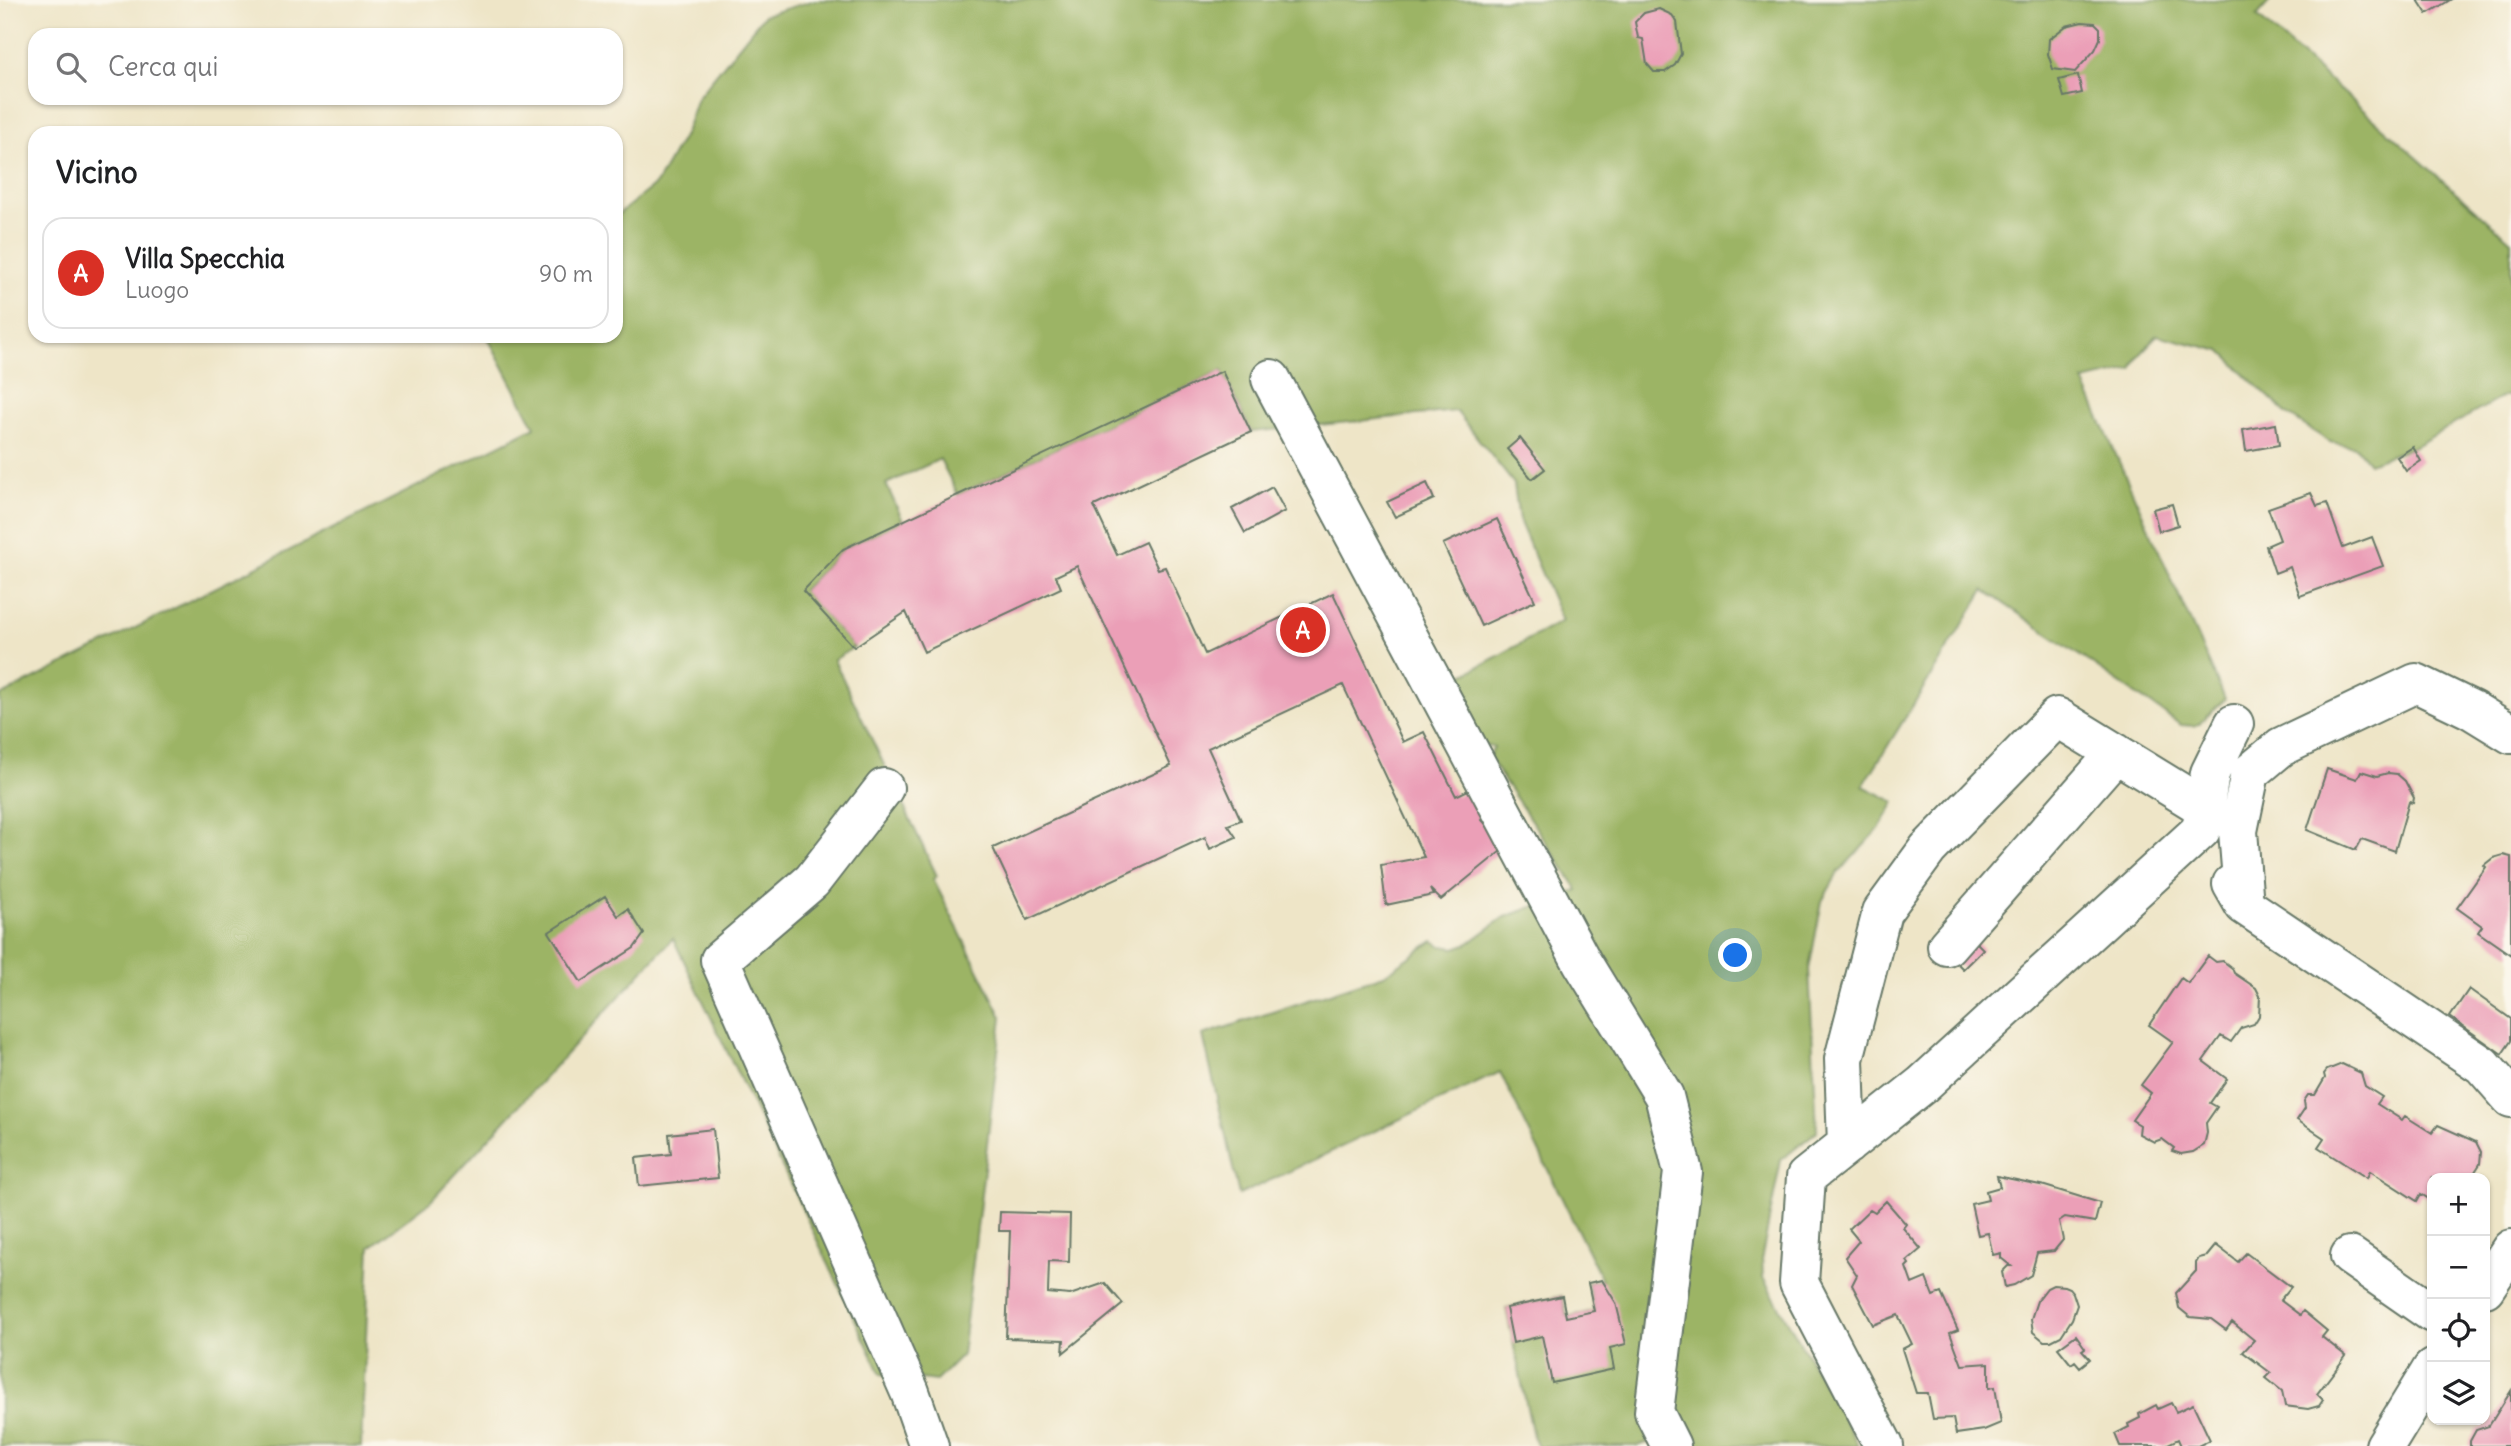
<!DOCTYPE html>
<html lang="it">
<meta charset="utf-8">
<style>
:root{--surface:#fff;--page:#f6f6f6;--text:#202124;--muted:#757577;--line:#e0e0e0;--accent:#d93025}
body{margin:0;font-family:Delius,sans-serif;background:var(--page);color:var(--text)}
.controls{position:absolute;right:21px;bottom:21px;display:grid;overflow:hidden;border-radius:14px;box-shadow:0 2px 5px #0004}
.controls button{width:63px;height:63px;display:grid;place-items:center;padding:0;border:0;border-bottom:2px solid var(--line);background:var(--surface);color:var(--text);font:35px sans-serif}
.you{position:absolute;left:1736px;top:956px;width:24px;height:24px;margin:-18px;border:5px solid #fff;border-radius:50%;background:#1a73e8;box-shadow:0 0 0 10px #1a73e833}
.badge{display:grid;place-items:center;width:46px;height:46px;border-radius:50%;background:var(--accent);color:#fff;font-size:23px;font-weight:700}
.pin{position:absolute;translate:-50% -50%;border:4px solid #fff;box-shadow:0 2px 7px #0006}
.list{margin:0;padding:0;list-style:none}
h2{display:flex;justify-content:space-between;align-items:center;height:91px;margin:0;padding:0 28px;font-size:30px}
h2 small{font-size:23px;font-weight:400;color:var(--muted)}
.list li{display:grid;grid-template-columns:46px 1fr auto;gap:21px;align-items:center;box-sizing:border-box;height:112px;margin:0 14px 14px;padding:0 14px;border:2px solid var(--line);border-radius:21px}
.list b{display:block;font-size:26px;white-space:nowrap}
.list p{margin:0;font-size:23px;white-space:nowrap;color:var(--muted)}
.list em{font-size:23px;font-style:normal;color:var(--muted)}
.icon{flex:none;width:38px;height:38px;fill:none;stroke:currentColor;stroke-width:2;stroke-linecap:round;stroke-linejoin:round}
.map{position:relative;flex:none;width:2511px;height:1446px;overflow:hidden}
.search{position:absolute;background:var(--surface);box-shadow:0 2px 5px #0004;left:28px;top:28px;width:595px;height:77px;display:flex;align-items:center;gap:18px;box-sizing:border-box;padding:0 24px;border-radius:21px;color:var(--muted);font-size:26px}
.panel{position:absolute;background:var(--surface);box-shadow:0 2px 5px #0004;left:28px;top:126px;width:595px;height:217px;border-radius:21px}
.map>svg:first-child{display:block}
.forest{fill:#9cb465;stroke:#5e784c;stroke-width:2}
.building{fill:#eb9fb7}
.lines{fill:none;stroke-linecap:round;stroke-linejoin:round}
.minor-casing{stroke:#677867;stroke-width:42}
.minor{stroke:#fff;stroke-width:38}
</style>
<div class="map">
<svg width="2511" height="1446" viewBox="0 0 2511 1446">
<rect width="100%" height="100%" fill="#fbf7ec"/>
<filter id="ink" filterUnits="userSpaceOnUse"><feTurbulence type="fractalNoise" baseFrequency=".0143" numOctaves="2"/><feDisplacementMap in="SourceGraphic" scale="14" xChannelSelector="R" yChannelSelector="G"/><feConvolveMatrix kernelMatrix="1 2 1 2 8 2 1 2 1" color-interpolation-filters="sRGB"/></filter>
<filter id="wash" filterUnits="userSpaceOnUse"><feTurbulence type="fractalNoise" baseFrequency=".00686" numOctaves="4" result="noise"/><feDisplacementMap in="SourceGraphic" scale="28" xChannelSelector="R" yChannelSelector="G"/><feGaussianBlur stdDeviation="1.57" result="paint"/><feColorMatrix in="noise" values="0 0 0 0 0 0 0 0 0 0 0 0 0 0 0 0 0 1.4 0 .05"/><feComposite in="paint" operator="in"/></filter>
<g filter="url(#wash)">
<rect width="100%" height="100%" fill="#eee5c7"/>
<path class="forest" d="M815,0H2271L2257,16L2511,241V396H2504L2413,447L2369,463L2356,447L2330,442L2287,414L2221,351L2157,335L2139,356L2132,370L2083,381L2225,699L2199,724L2194,726L2181,725L1984,590L1863,786L1895,802L1880,828L1838,873L1822,901L1809,969L1817,1131L1781,1160L1762,1256L1763,1278L1859,1446H1683L1677,1435L1636,1446H1538L1533,1436L1506,1308L1562,1296L1567,1317L1594,1311L1588,1283L1602,1280L1500,1072L1239,1195L1203,1035L1384,975L1433,941L1442,946L1455,948L1469,943L1503,918L1578,890L1489,758L1494,747L1466,744L1434,691L1562,621L1519,520L1514,484L1456,411L1251,432L1222,371L958,495L940,459L886,484L903,521L843,549L803,590L854,647L834,660L937,876L933,879L1002,1017L962,1355L936,1381L881,1374L673,938L431,1201L370,1247L361,1446H0V696L535,427L487,336H616V216L656,184L685,133L697,98L764,15Z"/>
<g id="blocks">
<path class="building" d="M2418,0H2450L2427,14Z
M1659,9L1672,15L1677,22L1681,54L1675,65L1665,72H1654L1647,64L1643,39L1638,38L1635,22L1644,13Z
M2082,22L2095,23L2100,28V39L2095,50L2075,72L2053,69L2048,54L2049,39L2066,26Z
M2078,75L2082,93L2064,97L2059,80Z
M1222,371L1251,432L1094,506L1117,555L1145,542L1158,569L1165,567L1205,654L1333,593L1403,742L1424,732L1456,796L1468,790L1485,813L1481,819L1506,847L1441,900L1430,889L1433,895L1386,905L1381,865L1424,857L1343,685L1208,748L1241,820L1228,825L1236,837L1210,849L1205,837L1027,920L993,848L1171,766L1077,566L1056,576L1061,588L924,652L906,612L854,647L803,591L843,549Z
M2276,424L2279,445L2246,451L2243,430Z
M1520,438L1545,469L1532,479L1507,449Z
M2413,447L2421,461L2406,471L2397,457Z
M1427,483L1434,499L1395,517L1387,502Z
M1272,487L1285,511L1245,533L1232,509Z
M2311,493L2317,506L2327,503L2343,548L2372,537L2383,566L2300,596L2290,567L2275,573L2266,546L2280,540L2268,508Z
M2172,504L2178,525L2159,531L2153,509Z
M1497,519L1535,601L1481,626L1443,544Z
M2327,769L2357,779L2361,771L2377,776L2388,773L2397,774L2405,781L2414,798L2413,803L2409,802L2395,851L2362,839L2356,850L2307,830Z
M2503,855L2511,857V955L2478,932L2482,926L2457,908L2486,867L2484,865L2493,858Z
M605,896L618,916L628,909L644,934L634,948L581,982L549,932Z
M1966,932L1983,949L1963,969L1946,952Z
M2208,956L2216,962L2223,961L2232,968L2234,973L2256,988L2260,996L2259,1016L2254,1024L2241,1028L2231,1042L2221,1036L2203,1061L2227,1079L2210,1103L2217,1107L2206,1123L2207,1133L2204,1145L2193,1152L2181,1154L2172,1151L2174,1148L2162,1139L2154,1142L2139,1134L2140,1125L2132,1120L2151,1093L2141,1085L2173,1042L2149,1025L2181,978L2188,983Z
M2469,989L2511,1019V1041L2502,1054L2450,1017Z
M2342,1064L2361,1073L2365,1086L2382,1097L2377,1104L2402,1120L2405,1116L2432,1133L2438,1125L2476,1142L2481,1152L2480,1164L2471,1178H2432V1201L2421,1194L2417,1201L2370,1171L2367,1178L2318,1147L2324,1138L2297,1120L2305,1108L2304,1101L2308,1095H2315L2325,1078L2324,1074L2327,1070Z
M713,1129L718,1178L639,1186L636,1158L671,1154L669,1134Z
M1997,1176L2045,1186L2100,1203L2095,1222L2065,1217L2059,1221L2063,1240L2054,1251L2037,1253L2031,1275L2014,1285L2005,1287L2002,1272L2008,1266H2011L2001,1258V1253L1993,1255L1988,1233L1978,1235L1971,1204L1988,1200L1986,1191L2000,1187Z
M1886,1201L1906,1224L1903,1228L1921,1249L1907,1261L1909,1264L1906,1267L1912,1284L1926,1278L1933,1296L1941,1293L1958,1330L1950,1333L1962,1365L1989,1363V1388L1995,1387L2001,1423L1984,1430L1956,1434L1953,1418L1933,1419L1928,1393H1916L1902,1349L1912,1344L1898,1315L1873,1325L1852,1285L1857,1275L1845,1257L1859,1241L1849,1229L1870,1209L1875,1212Z
M1000,1212L1070,1214L1069,1262L1049,1261L1048,1293L1070,1295L1105,1283L1123,1304L1063,1353L1064,1340L1006,1338L1010,1231H999Z
M2216,1245L2238,1262L2246,1253L2291,1287L2280,1300L2300,1315L2303,1311L2327,1331L2322,1337L2346,1356L2317,1394L2323,1400L2319,1406L2308,1409L2285,1406L2282,1391L2266,1378L2271,1373L2243,1352L2254,1340L2232,1322L2226,1330L2211,1319L2190,1317L2179,1308L2176,1293L2196,1271V1263L2199,1258L2207,1256Z
M1602,1280L1616,1303L1626,1344L1610,1348L1614,1369L1552,1383L1542,1336L1513,1343L1506,1308L1562,1296L1566,1317L1594,1311L1588,1283Z
M2053,1285L2064,1286L2069,1288L2073,1293L2077,1305L2072,1319L2061,1336L2051,1341H2044L2033,1332L2031,1319L2037,1301L2047,1288Z
M2076,1335L2085,1348L2082,1350L2090,1359L2080,1367L2075,1361L2071,1364L2058,1348Z
M2511,1391V1446H2470V1441L2476,1430L2489,1426Z
M2171,1403L2176,1412L2193,1404L2210,1440L2198,1446H2181L2178,1439L2164,1446H2120L2115,1434L2129,1427L2128,1424L2140,1418L2139,1414L2156,1405L2158,1409Z"/>
</g>
</g>
<g filter="url(#ink)">
<use href="#blocks" fill-opacity="0" stroke="#677867" stroke-width="2"/>
<g class="lines">
<g class="minor-casing">
<path id="minor" d="M1271,379L1582,962L1664,1096L1683,1172L1654,1412L1671,1446
M884,788L812,881L720,960L910,1392L929,1446
M2232,884L2244,905L2482,1065L2511,1098
M2244,905L2238,831L2250,773L2281,747L2416,683L2472,710L2511,734
M1947,946L2116,753
M1847,1145L1844,1059L1882,912L1928,849L2057,717L2205,808
M2350,1256L2432,1313
M2485,1288L2511,1249
M1884,1446L1799,1283L1806,1177L1922,1085L2201,830L2210,773L2234,724
M2385,1446L2432,1369"/>
</g>
<use href="#minor" class="minor"/>
</g>
</g>
</svg>
<div class="controls">
<button>+</button>
<button>−</button>
<button><svg class="icon" aria-label="locate" viewBox="0 0 24 24"><circle cx="12" cy="12" r="6"/><path d="M12 2v4M12 18v4M2 12h4M18 12h4"/></svg></button>
<button><svg class="icon" aria-label="layers" viewBox="0 0 24 24"><path d="M12 4l9 5-9 5-9-5zM3 14l9 5 9-5"/></svg></button>
</div>
<div class="you"></div>
<div class="pin badge" style="left:1303px;top:630px">A</div>
<div class="search"><svg class="icon" aria-label="search" viewBox="0 0 24 24"><circle cx="10" cy="10" r="6"/><path d="M15 15l6 6"/></svg>Cerca qui</div>
<section class="panel">
<h2>Vicino<small></small></h2>
<ul class="list">
<li><span class="badge">A</span><div><b>Villa Specchia</b><p>Luogo</p></div><em>90 m</em></li>
</ul>
</section>
</div>
